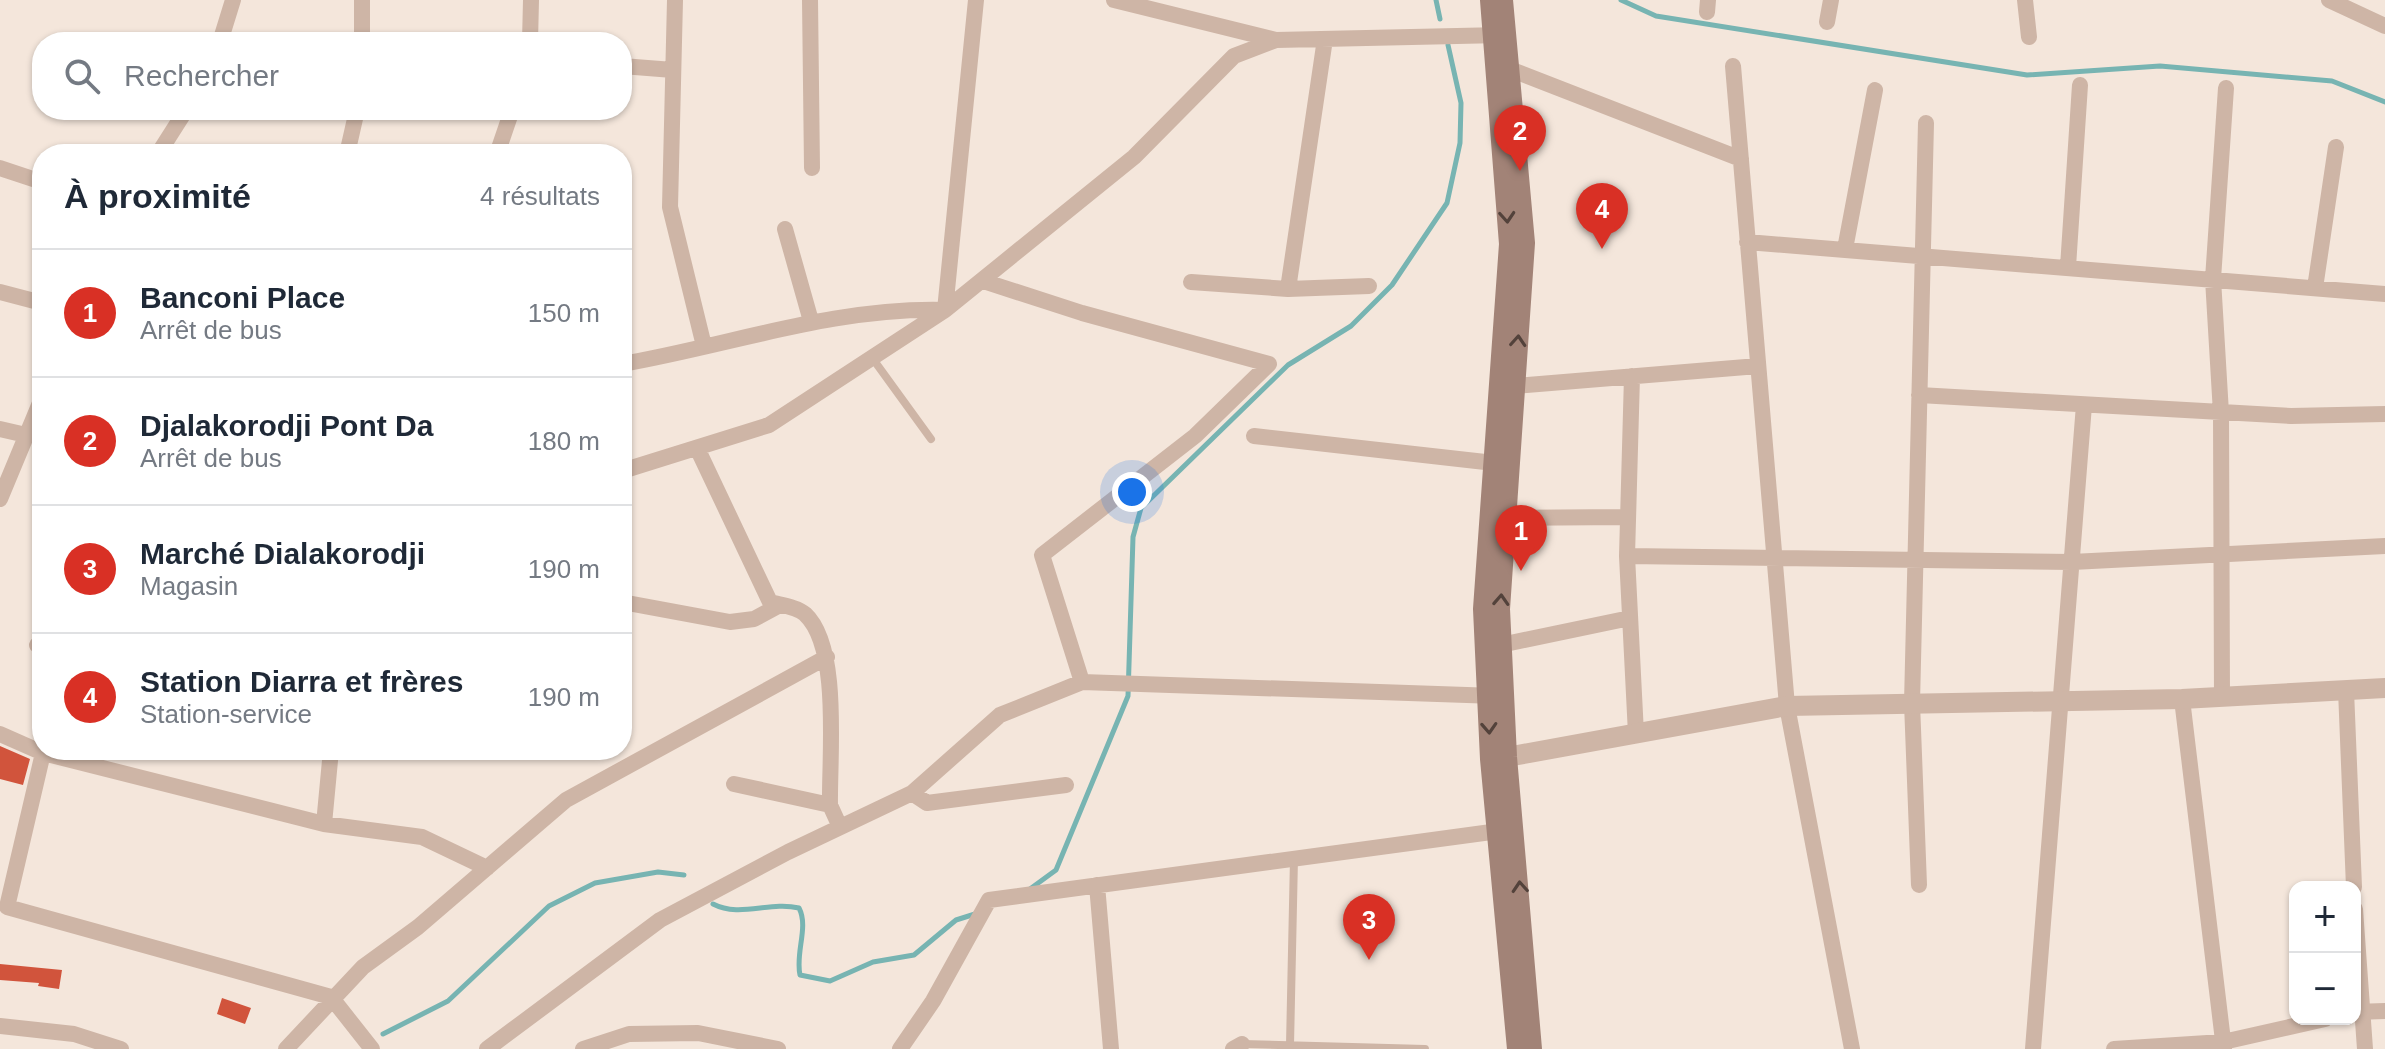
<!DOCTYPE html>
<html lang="fr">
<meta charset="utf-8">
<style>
:root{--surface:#fff;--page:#f2f2f3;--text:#1f2937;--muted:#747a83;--line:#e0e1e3;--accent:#d93025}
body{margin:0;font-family:Arial,sans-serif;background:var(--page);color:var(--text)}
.controls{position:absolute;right:24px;bottom:24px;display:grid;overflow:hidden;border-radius:16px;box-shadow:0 2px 6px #0004}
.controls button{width:72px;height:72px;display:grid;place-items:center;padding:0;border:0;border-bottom:2px solid var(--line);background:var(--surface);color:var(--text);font:40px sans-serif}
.you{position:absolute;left:1132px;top:492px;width:28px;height:28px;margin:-20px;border:6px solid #fff;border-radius:50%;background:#1a73e8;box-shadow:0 0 0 12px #1a73e833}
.badge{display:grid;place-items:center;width:52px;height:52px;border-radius:50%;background:var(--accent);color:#fff;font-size:26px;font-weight:700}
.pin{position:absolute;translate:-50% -66px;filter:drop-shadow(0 2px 4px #0008)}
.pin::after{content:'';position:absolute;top:42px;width:28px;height:24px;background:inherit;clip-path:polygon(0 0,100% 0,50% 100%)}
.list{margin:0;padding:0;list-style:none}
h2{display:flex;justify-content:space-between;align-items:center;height:104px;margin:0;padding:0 32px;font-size:34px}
h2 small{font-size:26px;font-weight:400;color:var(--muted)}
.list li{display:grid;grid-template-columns:52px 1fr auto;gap:24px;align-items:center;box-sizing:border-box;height:128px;padding:0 32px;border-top:2px solid var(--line)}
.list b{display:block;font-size:30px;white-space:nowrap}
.list p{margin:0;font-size:26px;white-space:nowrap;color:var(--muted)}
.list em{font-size:26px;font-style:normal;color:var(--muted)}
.icon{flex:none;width:44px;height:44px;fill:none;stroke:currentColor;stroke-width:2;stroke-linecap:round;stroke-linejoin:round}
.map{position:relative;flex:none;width:2385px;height:1049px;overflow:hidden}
.search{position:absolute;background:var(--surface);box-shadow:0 2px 6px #0004;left:32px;top:32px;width:600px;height:88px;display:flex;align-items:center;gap:20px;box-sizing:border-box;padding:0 28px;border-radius:32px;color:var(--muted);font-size:30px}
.panel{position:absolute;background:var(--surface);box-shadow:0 2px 6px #0004;left:32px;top:144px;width:600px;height:616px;border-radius:32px}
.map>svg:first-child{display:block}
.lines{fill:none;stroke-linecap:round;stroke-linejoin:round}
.stream{stroke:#77b4b2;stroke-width:5}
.building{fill:#d1543c}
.service{stroke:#ceb5a6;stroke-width:8}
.minor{stroke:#ceb5a6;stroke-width:16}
.tertiary{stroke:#ceb5a6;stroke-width:20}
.secondary{stroke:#a28377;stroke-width:20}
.oneway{stroke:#53423b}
</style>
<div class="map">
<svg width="2385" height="1049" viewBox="0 0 2385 1049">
<rect width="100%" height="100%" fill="#f4e6db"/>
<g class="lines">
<path class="stream" d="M1436,0L1440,19
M1621,0L1656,16L2027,75L2160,66L2332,81L2385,102
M1030,889L1056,870L1128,696L1133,537L1141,508L1288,365L1351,326L1392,285L1447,203L1460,143L1461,103L1448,45
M713,904C740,918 769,901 799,908C809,927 795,953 800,975L830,981L873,962L914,955L956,920L975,914
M383,1034L448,1001L549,906L595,883L658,872L684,875"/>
</g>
<path class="building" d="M0,746L30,759L23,785L0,779Z
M0,964L62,970L59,989L38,986L39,983L0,980Z
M222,998L251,1008L245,1024L217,1014Z"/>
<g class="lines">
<path class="service" d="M873,359L931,439
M1242,1044L1425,1049
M1290,1045L1294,858"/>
<path class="minor" d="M362,0V42
M675,0L670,207L704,346
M810,0L812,168
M1114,0L1276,40
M2025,0L2029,37
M2329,0L2385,26
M1707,12L1708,0
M1827,22L1831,0
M220,42L233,0
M530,42L531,0
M622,66L673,70
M1733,66L1787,706L1852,1049
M1499,71L1512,70L1741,159
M158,154L186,110
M347,154L357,110
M497,154L512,110
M0,168L42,182
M785,229L811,321
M1747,242L2385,294
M1845,249L1875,90
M2068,267L2080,85
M983,281L1082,313L1269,364
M1191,282L1288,289L1369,286
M2315,288L2336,147
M1288,289L1325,39
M0,292L42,303
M622,364C731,345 834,307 945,310L1134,157L1234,56L1276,40L1502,35
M1632,376L1627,556L1636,734
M1515,386L1758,366
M1919,395L2291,416L2385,414
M0,429L26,435
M1254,436L1503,464
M698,450L770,602C780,605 797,607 805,614C841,647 829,758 830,805L840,827
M622,471L769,425L945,310L976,0
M0,499L42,398
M1506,518L1628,517
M1627,556L2072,562L2385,546
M622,602L730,622L754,619L780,605
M37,645L42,646
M1491,647L1630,618
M1082,682L1042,555L1195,436L1269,364
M2346,690L2354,887
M2222,697L2221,413L2213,279L2226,88
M2182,699L2224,1049
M0,734L43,753L324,824L422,837L487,868
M43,753L7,907L331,997L372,1049
M734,784L830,805
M912,793L927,803L1066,785
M324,824L331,750
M1097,885L1111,1049
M1919,885L1912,703L1926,123
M2355,909L2365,1049
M2355,1012L2385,1011
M0,1026L74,1034L121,1049
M286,1049L363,967L418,927L566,800L827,657
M487,1049L660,920L788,852L912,793L1000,715L1082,682L1496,696
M583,1049L629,1034L698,1033L778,1049
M900,1049L933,1001L989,900L1506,830
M1233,1049L1242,1044
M2033,1049L2084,405
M2114,1049L2223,1042L2325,1019"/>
<path class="tertiary" d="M1507,757L1787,706L2182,699L2385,688"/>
<path class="secondary" d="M1490,0L1509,244L1483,609L1490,759L1517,1049
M1503,0L1525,243L1500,609L1507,757L1532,1049"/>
</g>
<defs><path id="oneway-chevron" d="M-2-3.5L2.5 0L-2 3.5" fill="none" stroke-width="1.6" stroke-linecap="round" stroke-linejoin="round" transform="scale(2)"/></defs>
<g class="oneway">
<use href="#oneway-chevron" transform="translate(1507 217) rotate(86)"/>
<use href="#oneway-chevron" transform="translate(1518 341) rotate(-86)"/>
<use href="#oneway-chevron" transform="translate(1501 600) rotate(-87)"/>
<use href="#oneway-chevron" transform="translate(1489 728) rotate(87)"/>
<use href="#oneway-chevron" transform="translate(1520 887) rotate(-94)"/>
</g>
</svg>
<div class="controls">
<button>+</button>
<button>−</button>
</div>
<div class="you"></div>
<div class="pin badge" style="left:1521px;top:571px">1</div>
<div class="pin badge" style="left:1520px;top:171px">2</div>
<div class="pin badge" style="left:1369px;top:960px">3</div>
<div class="pin badge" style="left:1602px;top:249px">4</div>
<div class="search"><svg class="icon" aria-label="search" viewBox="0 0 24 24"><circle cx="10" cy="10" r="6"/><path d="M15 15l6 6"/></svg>Rechercher</div>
<section class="panel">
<h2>À proximité<small>4 résultats</small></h2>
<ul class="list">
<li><span class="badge">1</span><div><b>Banconi Place</b><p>Arrêt de bus</p></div><em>150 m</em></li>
<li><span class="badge">2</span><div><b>Djalakorodji Pont Da</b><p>Arrêt de bus</p></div><em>180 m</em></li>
<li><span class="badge">3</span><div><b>Marché Dialakorodji</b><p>Magasin</p></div><em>190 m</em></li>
<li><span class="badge">4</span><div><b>Station Diarra et frères</b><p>Station-service</p></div><em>190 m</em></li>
</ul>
</section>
</div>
